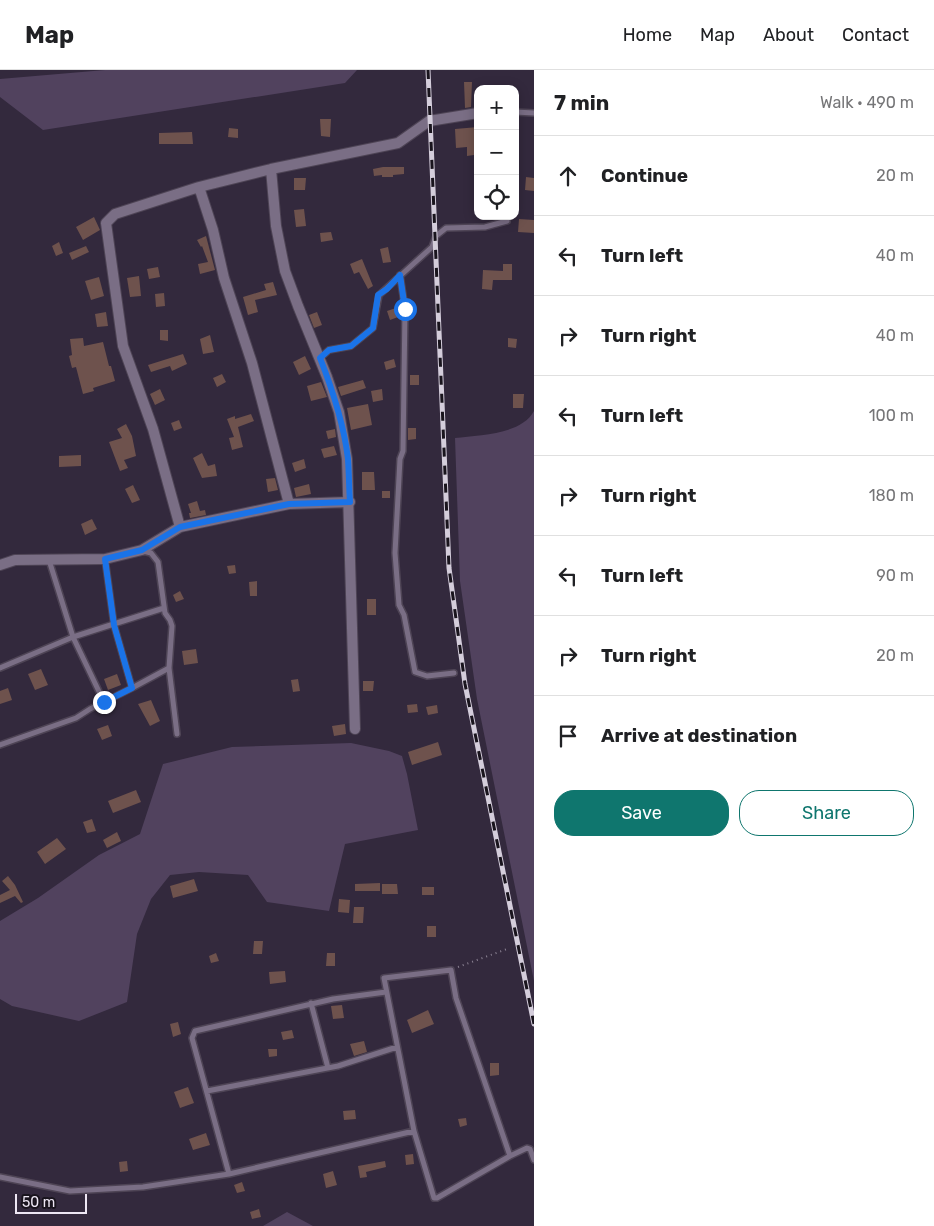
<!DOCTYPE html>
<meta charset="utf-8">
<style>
:root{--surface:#fff;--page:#f6f6f6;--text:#202124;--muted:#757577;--line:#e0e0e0;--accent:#0f766e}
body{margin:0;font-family:Rubik,sans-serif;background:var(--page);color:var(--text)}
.controls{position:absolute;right:15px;top:15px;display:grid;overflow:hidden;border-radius:10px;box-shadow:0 2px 12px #0003}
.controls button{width:45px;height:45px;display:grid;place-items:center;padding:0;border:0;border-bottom:1px solid var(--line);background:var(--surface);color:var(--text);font:25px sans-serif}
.scale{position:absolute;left:15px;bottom:12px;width:72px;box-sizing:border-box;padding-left:5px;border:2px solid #eee7f4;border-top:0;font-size:14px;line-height:18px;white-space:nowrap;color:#eee7f4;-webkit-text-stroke:4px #19141d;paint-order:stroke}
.stop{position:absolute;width:15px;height:15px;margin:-11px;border:4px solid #1a73e8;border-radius:50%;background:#fff}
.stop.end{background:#1a73e8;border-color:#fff;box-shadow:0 1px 5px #0008}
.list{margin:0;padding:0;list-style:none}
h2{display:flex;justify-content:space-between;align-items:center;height:65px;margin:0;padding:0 20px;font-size:21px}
h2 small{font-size:16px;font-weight:400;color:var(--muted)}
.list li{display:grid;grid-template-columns:32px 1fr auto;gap:15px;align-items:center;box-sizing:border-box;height:80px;padding:0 20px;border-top:1px solid var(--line)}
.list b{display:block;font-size:19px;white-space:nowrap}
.list em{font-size:16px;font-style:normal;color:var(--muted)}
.actions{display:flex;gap:10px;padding:15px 20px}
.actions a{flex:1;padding:11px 0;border:1px solid var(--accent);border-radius:20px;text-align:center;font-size:18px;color:var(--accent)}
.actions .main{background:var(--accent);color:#fff}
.icon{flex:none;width:28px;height:28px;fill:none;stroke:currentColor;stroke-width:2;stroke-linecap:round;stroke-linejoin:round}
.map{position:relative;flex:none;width:534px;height:1156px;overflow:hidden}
header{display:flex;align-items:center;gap:30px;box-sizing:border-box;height:70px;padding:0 25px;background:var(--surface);border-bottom:1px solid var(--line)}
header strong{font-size:24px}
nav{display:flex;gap:28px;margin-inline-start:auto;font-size:18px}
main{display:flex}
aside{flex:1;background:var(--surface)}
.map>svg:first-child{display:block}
.green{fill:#51425e}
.building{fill:#6e524d}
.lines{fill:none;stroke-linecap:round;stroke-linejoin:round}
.lane-casing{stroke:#4e4455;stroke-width:8}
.street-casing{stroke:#4e4455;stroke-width:12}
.path{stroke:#8b8293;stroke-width:2;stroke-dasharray:1 4;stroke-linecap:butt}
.lane{stroke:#7a6e85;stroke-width:5}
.street{stroke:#7a6e85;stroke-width:10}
.rail-casing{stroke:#d4cddb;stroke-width:5}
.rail{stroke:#19141d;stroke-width:3;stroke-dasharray:9;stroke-linecap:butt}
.route{stroke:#1a73e8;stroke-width:6}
</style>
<header>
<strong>Map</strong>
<nav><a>Home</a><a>Map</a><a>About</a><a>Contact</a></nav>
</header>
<main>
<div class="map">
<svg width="534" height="1156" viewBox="0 0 534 1156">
<rect width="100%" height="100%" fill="#33293d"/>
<path class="green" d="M105,0H357L345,13L43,60L0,27V9Z
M534,341V911L477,629L460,511L455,368C479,365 521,365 534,341Z
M351,673L389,681L402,686L407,704L418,760L345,774L329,841L267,832L248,805L199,802L170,805L151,829L137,864L127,932L79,951L12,936L0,929V851L38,828L99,785L140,764L163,694L232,677Z
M287,1142L313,1156H263Z"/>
<path class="building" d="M464,12H472L471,37L465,38Z
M320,49H331L330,67L321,66Z
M478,57V76H474V85L467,86V77L456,78L455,59Z
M229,58L238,59V68L228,67Z
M192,62L193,74H159V63Z
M383,97H404V104L393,105V107H382V105L374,106L373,99Z
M526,107L534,108V121L525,120Z
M294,108H306L305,120H294Z
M304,139L306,156L296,157L294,140Z
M94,147L100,160L83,170L76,157Z
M519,149L534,150V163L518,162Z
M331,162L333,170L321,172L320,163Z
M206,166L215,200L200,204L198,194L208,192L202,176L201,177L197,170Z
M59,172L63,183L56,186L52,176Z
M86,176L89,182L72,190L69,183Z
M388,177L391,192L383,193L380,179Z
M362,189L373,216L368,219L359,202L354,204L350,194Z
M503,194H512V210H493L492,220L482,219L483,200L503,201Z
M158,197L160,207L149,209L147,199Z
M139,206L141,226L130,227L127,208Z
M99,207L104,226L91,230L85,211Z
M273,212L277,225L255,230L258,242L248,245L243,227L266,220L264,214Z
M164,223L165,236L156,237L155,224Z
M396,238L398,247L390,250L387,241Z
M106,242L108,256L97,257L95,244Z
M317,242L322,255L314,258L309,245Z
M160,260H168V271L160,270Z
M210,265L214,282L203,284L200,269Z
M83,268L84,276L103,272L109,296H111L115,311L93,318L94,321L83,324L76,297L72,298L69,286L72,285L70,269Z
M508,268L517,269L516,278L508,277Z
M183,284L187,294L172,301L170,296L151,302L148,295Z
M305,286L311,299L299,305L293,292Z
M394,289L396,297L386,300L384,292Z
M222,304L226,312L217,317L213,308Z
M410,305H419V315H410Z
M363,310L366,318L341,326L338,317Z
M321,312L327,327L311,331L307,316Z
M160,319L165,330L155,335L150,324Z
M382,319L383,330L373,332L371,321Z
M513,324H524L523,338H513Z
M368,334L372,355L351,360L347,338Z
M251,344L254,351L238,357L243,377L232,380L229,368L234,367L227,349L235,346V349Z
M179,350L182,358L174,361L171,353Z
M126,354L132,366L136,386L124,390L128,398L120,401L109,372L122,368L117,359Z
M408,358H416V369L408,370Z
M335,359L336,367L328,369L326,361Z
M334,376L337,385L324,388L321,379Z
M202,383L208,396L215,394L217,406L202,408L193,388Z
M81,385V396L59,397V386Z
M304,389L306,398L295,402L292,393Z
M362,402H374L375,420H362Z
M275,408L278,420L268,422L266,409Z
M309,414L311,424L296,427L294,418Z
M133,415L140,430L132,433L125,419Z
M382,421H390V428H382Z
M197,431L200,441L205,440L206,445L190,448L189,443H191L188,434Z
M92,449L97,459L85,465L81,454Z
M235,495L236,503L229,504L227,496Z
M257,511V526H250L249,512Z
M180,521L184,529L176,532L173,525Z
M367,529H376V545H367Z
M196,579L198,593L184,595L182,581Z
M41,599L48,615L35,620L28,604Z
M117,604L121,615L108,620L104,609Z
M298,609L300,621L293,622L291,610Z
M363,611H374L373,621H363Z
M8,618L12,630L0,634V621Z
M151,630L160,651L150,656L138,634Z
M417,634L418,642L408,643L407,635Z
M437,635L438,643L428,645L426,637Z
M345,654L346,664L334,666L332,656Z
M108,655L112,666L102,670L97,659Z
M438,672L442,685L412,695L408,682Z
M136,720L141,732L113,743L108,731Z
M92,749L96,761L87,763L83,752Z
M117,762L121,771L107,778L103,770Z
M57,768L66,779L45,794L37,782Z
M8,806L15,815L23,832L21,833L15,826L0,833V825L10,820L2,811Z
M194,809L198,821L173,828L170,816Z
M380,813V821H355V814Z
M382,814H397L398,824H382Z
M422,817H434V825H422Z
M339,829L350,830L349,843L338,842Z
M354,837H364L363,853H353Z
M427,856H436V867H427Z
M254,871H263L262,884H253Z
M216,883L219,891L211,893L209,886Z
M327,883H335V896H326Z
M285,901L286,912L270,914L269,902Z
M342,935L344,948L333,949L331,936Z
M428,940L434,954L412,963L407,950Z
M178,952L181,964L173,967L170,954Z
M292,960L294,968L283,970L281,962Z
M364,971L367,982L354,986L350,974Z
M268,979H277V986L269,987Z
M490,993H499V1005L490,1006Z
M188,1017L194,1033L180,1038L174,1022Z
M355,1040L356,1049L344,1050L343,1041Z
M466,1048L467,1055L460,1057L458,1049Z
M206,1063L210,1075L193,1080L189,1069Z
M413,1084L414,1094L406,1095L405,1085Z
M127,1091L128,1101L120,1102L119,1092Z
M385,1091L386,1097L366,1102L367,1107L360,1108L358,1096Z
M333,1101L337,1115L326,1118L323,1104Z
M242,1112L245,1121L237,1123L234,1115Z
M259,1139L261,1147L252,1149L250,1142Z"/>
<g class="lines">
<g class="lane-casing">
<path id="lane" d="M515,42L534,43
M400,205L405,239L403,381L400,389L395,483L399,535L404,545L415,602L427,606L454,603
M320,288L329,280L351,276L373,258L379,225L432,177L436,166L446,158L485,157L507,151
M143,481L151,483L158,492L165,543L170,550L172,556L169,598L177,664
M105,489L114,555L132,618
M49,490L73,567L104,632
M0,598L73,567L164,538
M0,675L76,648L90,639L132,618L169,598
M311,933L328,998
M207,1021L338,996L397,977
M510,1086L456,928L451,900L384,908L414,1061L434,1128H437L510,1086L527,1078L530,1079L534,1090
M229,1104L192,968L195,961L333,929L386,922
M0,1107L70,1121L143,1117L229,1104L414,1061"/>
</g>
<g class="street-casing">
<path id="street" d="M271,99L276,156L285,201L298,236L327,307L339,342L347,389L355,659
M199,117L213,160L224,208L252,293L289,434
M180,457L153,359L123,276L106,153L115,144L199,117L271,99L398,73L429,51L478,43
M0,495L15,490L105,489L142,480L180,457L289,434L350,432"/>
</g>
<path class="path" d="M458,897L507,879"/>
<use href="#lane" class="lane"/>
<use href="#street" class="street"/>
<g class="rail-casing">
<path id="rail" d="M428,0L449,498L465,614L534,954"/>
</g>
<use href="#rail" class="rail"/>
</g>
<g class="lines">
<path class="route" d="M104,632L132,618L114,555L105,489L142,480L180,457L289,434L350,432C349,418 349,404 348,389C344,355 333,321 320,288L329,280L351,276L373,258L378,225L387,219L400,205L405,239"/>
</g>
</svg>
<div class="controls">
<button>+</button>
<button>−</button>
<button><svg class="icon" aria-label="locate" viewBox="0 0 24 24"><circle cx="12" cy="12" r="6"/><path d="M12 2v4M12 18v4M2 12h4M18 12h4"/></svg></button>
</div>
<div class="scale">50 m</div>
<div class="stop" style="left:405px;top:239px"></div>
<div class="stop end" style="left:104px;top:632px"></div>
</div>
<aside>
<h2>7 min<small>Walk · 490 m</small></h2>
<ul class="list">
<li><svg class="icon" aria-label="ahead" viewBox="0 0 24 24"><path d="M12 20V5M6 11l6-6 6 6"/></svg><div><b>Continue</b></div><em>20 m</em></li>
<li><svg class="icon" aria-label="left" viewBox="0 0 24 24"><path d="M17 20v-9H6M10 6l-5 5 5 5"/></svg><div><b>Turn left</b></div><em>40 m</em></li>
<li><svg class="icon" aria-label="right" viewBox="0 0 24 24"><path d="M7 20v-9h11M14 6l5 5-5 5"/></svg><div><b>Turn right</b></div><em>40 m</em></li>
<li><svg class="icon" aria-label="left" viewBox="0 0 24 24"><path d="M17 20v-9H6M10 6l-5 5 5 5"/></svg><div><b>Turn left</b></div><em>100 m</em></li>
<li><svg class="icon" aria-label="right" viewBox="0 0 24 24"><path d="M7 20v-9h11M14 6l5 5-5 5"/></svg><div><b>Turn right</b></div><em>180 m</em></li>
<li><svg class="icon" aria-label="left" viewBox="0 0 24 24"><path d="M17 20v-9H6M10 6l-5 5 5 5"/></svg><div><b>Turn left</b></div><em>90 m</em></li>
<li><svg class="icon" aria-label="right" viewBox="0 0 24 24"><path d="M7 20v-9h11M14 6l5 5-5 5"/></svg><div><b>Turn right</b></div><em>20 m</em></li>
<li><svg class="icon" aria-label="arrive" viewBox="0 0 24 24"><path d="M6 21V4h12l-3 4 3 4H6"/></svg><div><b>Arrive at destination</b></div></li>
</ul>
<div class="actions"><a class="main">Save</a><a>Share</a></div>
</aside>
</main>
